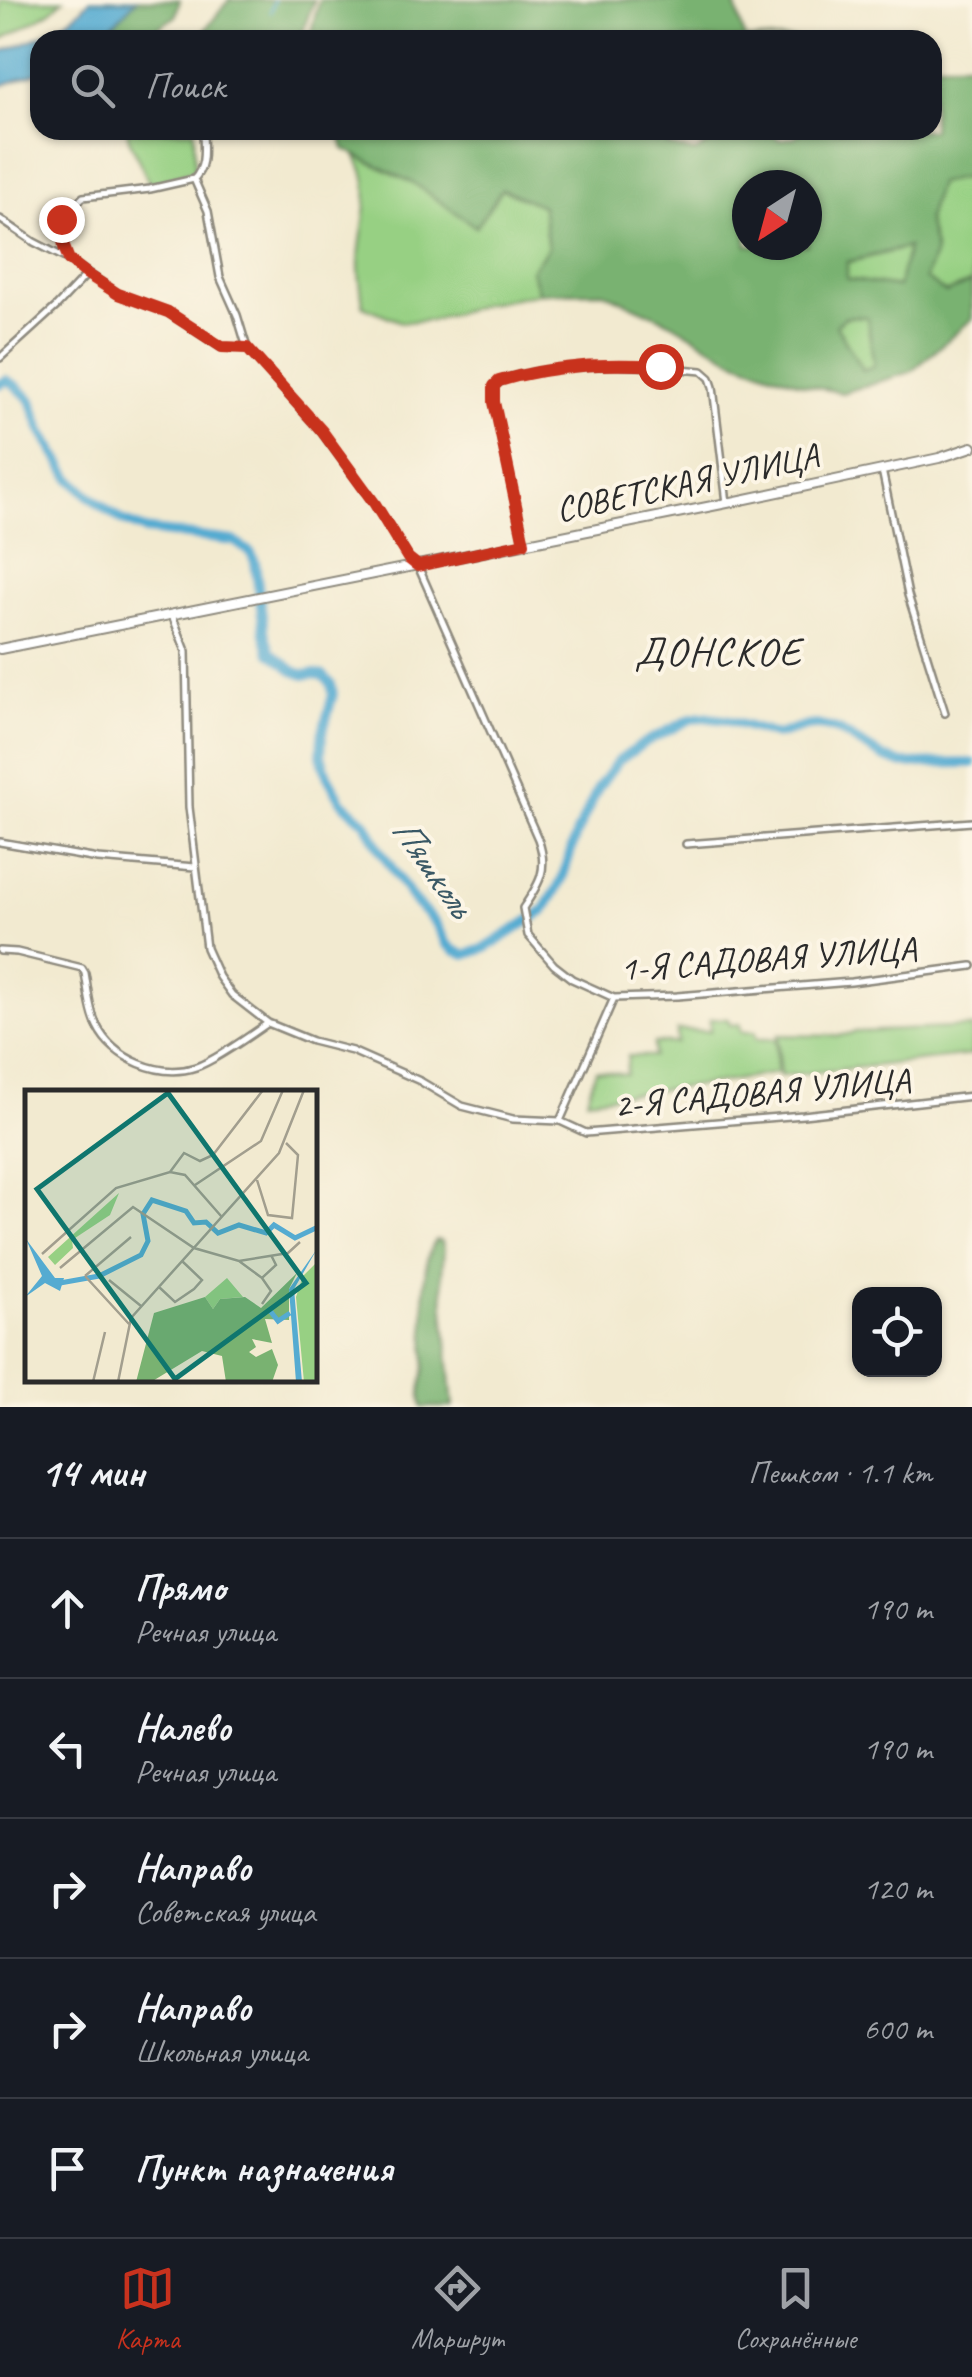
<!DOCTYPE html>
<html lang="ru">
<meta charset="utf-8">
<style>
:root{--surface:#171b24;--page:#20242c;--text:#f1f3f6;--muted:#9ea1a6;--line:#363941;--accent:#c8321e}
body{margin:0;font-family:Caveat,sans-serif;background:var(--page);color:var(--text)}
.controls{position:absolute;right:30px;bottom:30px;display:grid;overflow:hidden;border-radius:20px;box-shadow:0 2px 8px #0004}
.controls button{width:90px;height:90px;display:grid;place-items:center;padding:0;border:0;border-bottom:2px solid var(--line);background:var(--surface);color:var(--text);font:50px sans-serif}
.compass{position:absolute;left:732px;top:170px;width:90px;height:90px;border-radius:50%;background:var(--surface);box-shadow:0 2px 8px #0004;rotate:216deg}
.stop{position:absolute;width:30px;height:30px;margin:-22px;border:8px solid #c8321e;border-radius:50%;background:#fff}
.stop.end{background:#c8321e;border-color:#fff;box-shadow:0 2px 10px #0008}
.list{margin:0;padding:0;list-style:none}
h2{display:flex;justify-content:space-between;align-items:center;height:130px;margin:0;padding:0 40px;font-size:42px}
h2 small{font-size:32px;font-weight:400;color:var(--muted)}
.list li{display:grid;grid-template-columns:65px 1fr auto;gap:30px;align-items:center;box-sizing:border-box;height:140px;padding:0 40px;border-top:2px solid var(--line)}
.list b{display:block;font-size:38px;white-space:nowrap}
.list p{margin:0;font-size:32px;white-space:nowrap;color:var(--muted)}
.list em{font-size:32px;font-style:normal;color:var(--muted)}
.icon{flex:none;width:55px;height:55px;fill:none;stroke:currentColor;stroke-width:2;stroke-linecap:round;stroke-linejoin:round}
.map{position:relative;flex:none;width:972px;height:1407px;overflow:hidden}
.search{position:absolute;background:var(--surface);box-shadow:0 2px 8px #0004;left:30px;right:30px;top:30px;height:110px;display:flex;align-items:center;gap:25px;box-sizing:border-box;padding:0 35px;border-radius:30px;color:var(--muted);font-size:38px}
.sheet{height:830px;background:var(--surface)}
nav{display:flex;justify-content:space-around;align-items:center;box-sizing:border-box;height:140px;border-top:2px solid var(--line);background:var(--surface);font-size:28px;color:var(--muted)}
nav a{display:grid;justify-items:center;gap:5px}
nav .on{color:var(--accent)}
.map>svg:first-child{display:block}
.green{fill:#97d083;stroke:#617e57;stroke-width:2.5}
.forest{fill:#79b271;stroke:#526e4e;stroke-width:2.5;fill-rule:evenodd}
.water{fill:#55abd1;stroke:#406b7e;stroke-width:2.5}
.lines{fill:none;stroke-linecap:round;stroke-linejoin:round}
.stream{stroke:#55abd1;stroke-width:2.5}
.river{stroke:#55abd1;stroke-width:10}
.minor-casing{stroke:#8e8a7e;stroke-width:10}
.primary-casing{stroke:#8e8a7e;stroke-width:12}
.minor{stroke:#fff;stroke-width:5}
.primary{stroke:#fff;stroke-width:8}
.route{stroke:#c8321e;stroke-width:12}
.labels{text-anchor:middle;stroke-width:8;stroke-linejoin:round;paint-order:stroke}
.street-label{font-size:35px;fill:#2b2b2b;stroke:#fcf5e5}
.water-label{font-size:38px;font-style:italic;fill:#3a5865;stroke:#fcf5e5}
.quarter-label{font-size:40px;letter-spacing:2.5px;fill:#2b2b2b;stroke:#fcf5e5}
.inset-river{fill:none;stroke:#55abd1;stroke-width:5}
.inset-road{fill:none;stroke:#a29e8e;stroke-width:2.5}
.view{fill:#0f766e;fill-opacity:0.15;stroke:#0f766e;stroke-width:5}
.inset-edge{fill:none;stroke:#2b2b2b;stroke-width:5}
</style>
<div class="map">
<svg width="972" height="1407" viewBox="0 0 972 1407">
<rect width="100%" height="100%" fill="#fcf5e5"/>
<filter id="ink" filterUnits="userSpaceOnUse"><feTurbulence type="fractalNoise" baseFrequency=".01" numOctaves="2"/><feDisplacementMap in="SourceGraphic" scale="20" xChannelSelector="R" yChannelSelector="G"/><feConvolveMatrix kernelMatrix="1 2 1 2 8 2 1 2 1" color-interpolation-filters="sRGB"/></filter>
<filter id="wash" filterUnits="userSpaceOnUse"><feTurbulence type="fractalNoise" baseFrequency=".0048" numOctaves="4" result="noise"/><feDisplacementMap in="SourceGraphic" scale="40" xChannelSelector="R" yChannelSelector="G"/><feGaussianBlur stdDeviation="2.25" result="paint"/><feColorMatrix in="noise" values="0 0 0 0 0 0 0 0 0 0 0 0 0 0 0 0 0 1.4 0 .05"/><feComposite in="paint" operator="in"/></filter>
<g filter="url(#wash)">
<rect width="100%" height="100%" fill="#f2ead0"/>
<path class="green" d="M0,0H63L51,11L0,41Z
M127,130H194L195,170L150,185L129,139Z
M355,155L415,184L476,226L502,189L542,206L548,248L531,271L539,293L484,304L433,320L401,322L363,306C362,293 359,279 359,266C358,230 379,187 355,155Z
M972,176V282L946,293L925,278L935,252L927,220L938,182Z
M910,247L898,287L847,280L846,263Z
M855,316H867L874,367L863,370L835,325L844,318Z
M710,1019H728L730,1025L740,1024L741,1032H755L756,1039H776L777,1073L717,1083L587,1099L596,1070L626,1074L628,1056H654V1043H677V1030L710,1031Z
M972,1027V1055L780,1076L778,1035L839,1036L856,1032Z"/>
<path class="forest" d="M136,0H180L175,17L159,27L152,40H95L106,32Z
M229,0H314L300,40H197Z
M319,0H734L745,39L817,40H309Z
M932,63H972V176L938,183L927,220L935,252L925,278L946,293L972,282V319L911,372L842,393L803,384L734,360L672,323L604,292L539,293L531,270L548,248L542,206L502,189L476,227L415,184L344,149L339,130H657L669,146L695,152L730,130H770L779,140L794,137L804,130H932ZM747,185H807V245H747ZM908,247L898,287L847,279V262ZM855,316L867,317L874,366L863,370L836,325L844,318Z
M436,1240L442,1241L444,1249L442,1276L444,1307L453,1407H422C419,1392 423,1382 425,1367C428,1338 416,1260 436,1240Z"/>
<path class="water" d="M90,0H136L106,32L95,40H40V72L0,86V52C33,40 67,28 90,0Z"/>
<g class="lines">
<path class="stream" d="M270,12L274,0"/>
<path class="river" d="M0,384L6,380L15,385L31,400L41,429L70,478L94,500L121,520L144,530L234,541L251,553L255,562L264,631L270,652L294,671L304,675L314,674L324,676L331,684L333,694L322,735L321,755L327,775L342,802L366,823L380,850L413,900L436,924L446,943L454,950L465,955L486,948L544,911L561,882L576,835L598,788L617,762L644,743L691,719L702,717L726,720L776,735L807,726L817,725L838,730L883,757L903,764L972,763"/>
</g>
</g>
<g filter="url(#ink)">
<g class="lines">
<g class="minor-casing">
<path id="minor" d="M194,179C207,165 203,148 203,130
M0,219L34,242L69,260L118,294L168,312L221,347L247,348L321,431L375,504L409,559L418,566L538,839C549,869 540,883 523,908L528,935L554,965L572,979L614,998L677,996L851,982L972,966
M68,257L64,247L61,219L83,197L150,189L194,179L208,211L220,277L237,315L247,348
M0,358L56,307L87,274
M882,470L908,595L945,713
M524,543L494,402V386C504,377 517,376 530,373C590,361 642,365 702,371L710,378L713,387L727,503
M172,615L186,651L189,807L206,948L219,977L232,995L268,1023L312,1041L352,1051L420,1081L462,1106L513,1119L560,1121L586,1133L803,1115L972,1096
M0,842L98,859L195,867
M686,844L972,822
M0,951L17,952L82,968L85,973C88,989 89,1010 97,1026C113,1059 160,1079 196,1067C214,1061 251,1035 268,1023
M560,1121L614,998"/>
</g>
<g class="primary-casing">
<path id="primary" d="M0,649L727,503L939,458L972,447"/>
</g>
<use href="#minor" class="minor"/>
<use href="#primary" class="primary"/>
</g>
</g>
<g class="lines" filter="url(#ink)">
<path class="route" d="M61,219L64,247L69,260L87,274L118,294L168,312L222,347L247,348L322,431L375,504L408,558L418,566L524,543L494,402V386L499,381C555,365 602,363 660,366"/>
</g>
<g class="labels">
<g class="street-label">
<text transform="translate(687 482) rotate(-12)" y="12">СОВЕТСКАЯ УЛИЦА</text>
<text transform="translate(768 958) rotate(-4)" y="12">1-Я САДОВАЯ УЛИЦА</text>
<text transform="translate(762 1092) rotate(-5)" y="12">2-Я САДОВАЯ УЛИЦА</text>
</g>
<g class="water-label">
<text transform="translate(433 867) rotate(55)" y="13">Пяшколь</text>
</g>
<g class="quarter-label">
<text x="719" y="665">ДОНСКОЕ</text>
</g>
</g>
<g transform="translate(25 1090)">
<rect width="292" height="292" fill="#f2ead0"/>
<path d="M94,103L85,125L47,150L48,158L30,175L23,167ZM292,172V292H279L271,207L278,186ZM202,188L218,207L195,209L188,219L180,207Z" fill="#97d083"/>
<path d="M272,183L264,199V230L240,229L247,253L227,249L231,257L224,262L231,267L247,259L253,275L247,292H201L197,266L177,261L126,292H111L129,223L180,207L188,219L195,209L220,207L236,218Z" fill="#79b271"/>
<path d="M1,149L30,188H39L35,201L20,193L0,207L17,186ZM292,159L269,199L277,292H271L264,199Z" fill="#55abd1"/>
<path class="inset-river" d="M35,193L74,186L116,165L123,151L118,124L127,110L161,121L169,133L181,132L193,143L214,135L241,143L249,135L270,148L293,137M243,218L253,231L265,223"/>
<path class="inset-road" d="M145,82L159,63L175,71L188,65L238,0M232,90L243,125L267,128L273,65L261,53M170,95L236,51L258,0M17,164L91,98L145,82L160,85L196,126M214,171L237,188L251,175L246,165M35,178L108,117L169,158L214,171L263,163L275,152M60,186L104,234M60,186L106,147M84,190L116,216M134,197L150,212L169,199L177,190L157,171M237,214L246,201L237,188M68,292L80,242M93,292L106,228L254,63L279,0"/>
<path class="view" d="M143,3L281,193L150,289L12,99Z"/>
<rect width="292" height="292" class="inset-edge"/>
</g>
</svg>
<div class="controls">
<button><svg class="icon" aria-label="locate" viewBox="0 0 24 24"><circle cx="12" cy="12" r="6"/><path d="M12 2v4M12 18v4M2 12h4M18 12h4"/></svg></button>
</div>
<svg class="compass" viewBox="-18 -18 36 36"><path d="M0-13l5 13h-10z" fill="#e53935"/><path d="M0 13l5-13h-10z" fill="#9ea1a6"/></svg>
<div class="stop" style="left:660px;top:366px"></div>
<div class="stop end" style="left:61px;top:219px"></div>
<div class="search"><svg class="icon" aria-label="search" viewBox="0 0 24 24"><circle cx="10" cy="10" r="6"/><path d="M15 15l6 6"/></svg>Поиск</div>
</div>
<section class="sheet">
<h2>14 мин<small>Пешком · 1.1 km</small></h2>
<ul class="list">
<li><svg class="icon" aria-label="ahead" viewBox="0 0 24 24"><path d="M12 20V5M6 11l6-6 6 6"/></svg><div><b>Прямо</b><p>Речная улица</p></div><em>190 m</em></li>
<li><svg class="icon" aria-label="left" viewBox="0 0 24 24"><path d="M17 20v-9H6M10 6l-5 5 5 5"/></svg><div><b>Налево</b><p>Речная улица</p></div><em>190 m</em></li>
<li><svg class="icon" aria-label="right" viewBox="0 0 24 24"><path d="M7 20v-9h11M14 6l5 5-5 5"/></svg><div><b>Направо</b><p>Советская улица</p></div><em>120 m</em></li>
<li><svg class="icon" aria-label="right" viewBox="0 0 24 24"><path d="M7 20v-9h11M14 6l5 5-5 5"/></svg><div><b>Направо</b><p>Школьная улица</p></div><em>600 m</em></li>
<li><svg class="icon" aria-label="arrive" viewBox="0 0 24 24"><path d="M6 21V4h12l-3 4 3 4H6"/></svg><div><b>Пункт назначения</b></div></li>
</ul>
</section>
<nav>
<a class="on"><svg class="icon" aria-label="map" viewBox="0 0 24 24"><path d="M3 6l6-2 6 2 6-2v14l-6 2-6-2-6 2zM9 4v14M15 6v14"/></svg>Карта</a>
<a><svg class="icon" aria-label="directions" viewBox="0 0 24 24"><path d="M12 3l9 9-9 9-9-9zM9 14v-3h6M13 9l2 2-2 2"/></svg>Маршрут</a>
<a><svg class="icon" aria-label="saved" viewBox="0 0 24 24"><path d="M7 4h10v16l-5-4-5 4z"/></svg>Сохранённые</a>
</nav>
